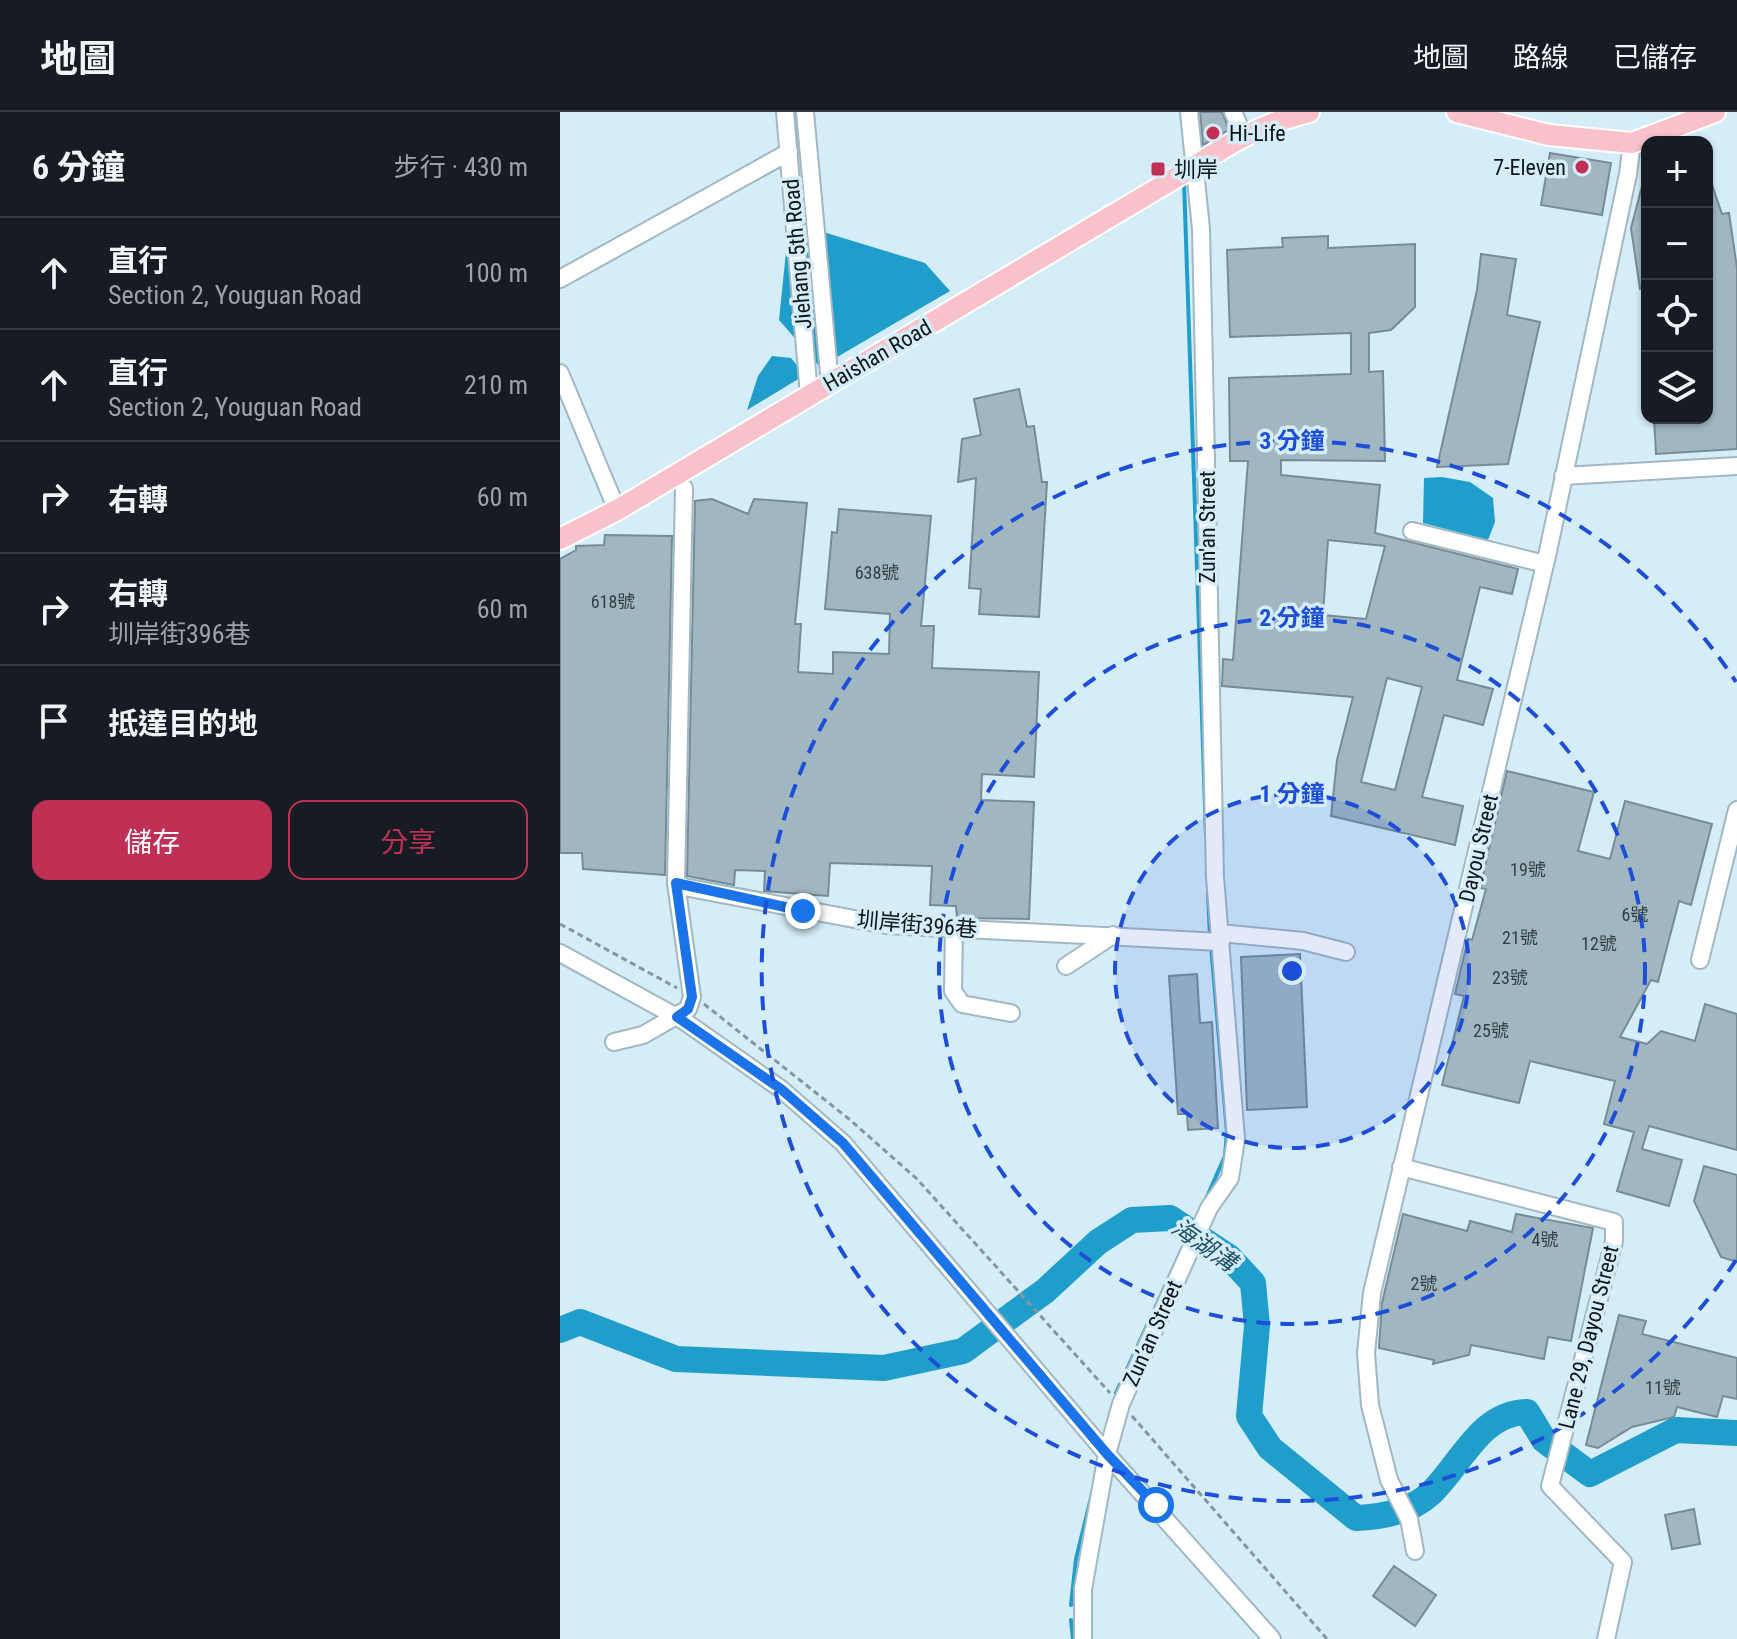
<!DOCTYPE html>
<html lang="zh-TW">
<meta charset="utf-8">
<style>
:root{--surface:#171b24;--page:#20242c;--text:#f1f3f6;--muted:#9ea1a6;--line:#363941;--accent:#c03055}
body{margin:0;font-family:"Roboto Condensed","Noto Sans TC",sans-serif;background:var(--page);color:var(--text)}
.controls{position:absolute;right:24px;top:24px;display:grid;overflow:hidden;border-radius:16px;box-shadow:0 2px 6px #0004}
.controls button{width:72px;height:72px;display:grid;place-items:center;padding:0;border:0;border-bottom:2px solid var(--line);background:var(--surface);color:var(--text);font:40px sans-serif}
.stop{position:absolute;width:24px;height:24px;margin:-18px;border:6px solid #1a73e8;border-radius:50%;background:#fff}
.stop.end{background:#1a73e8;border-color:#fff;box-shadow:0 2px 8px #0008}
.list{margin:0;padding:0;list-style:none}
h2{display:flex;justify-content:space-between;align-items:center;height:104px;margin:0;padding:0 32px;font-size:34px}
h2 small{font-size:26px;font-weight:400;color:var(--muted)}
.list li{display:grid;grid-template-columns:52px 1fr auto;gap:24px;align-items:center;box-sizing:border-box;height:112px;padding:0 32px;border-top:2px solid var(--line)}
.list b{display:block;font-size:30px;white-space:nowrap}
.list p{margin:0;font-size:26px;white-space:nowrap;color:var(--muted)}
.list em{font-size:26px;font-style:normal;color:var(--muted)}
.actions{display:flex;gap:16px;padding:24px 32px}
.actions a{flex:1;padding:18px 0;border:2px solid var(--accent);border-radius:16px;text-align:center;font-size:28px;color:var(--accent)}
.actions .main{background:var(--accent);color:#fff}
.icon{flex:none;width:44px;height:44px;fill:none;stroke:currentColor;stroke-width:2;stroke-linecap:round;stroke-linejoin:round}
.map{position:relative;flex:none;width:1177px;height:1527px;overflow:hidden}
header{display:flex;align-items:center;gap:48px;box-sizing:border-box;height:112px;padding:0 40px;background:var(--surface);border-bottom:2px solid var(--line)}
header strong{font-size:38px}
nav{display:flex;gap:44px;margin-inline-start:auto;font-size:28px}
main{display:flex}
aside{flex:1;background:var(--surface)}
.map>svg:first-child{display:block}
.water{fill:#1f9ecb}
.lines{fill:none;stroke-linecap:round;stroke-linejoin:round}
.stream{stroke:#1f9ecb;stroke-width:4}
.river{stroke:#1f9ecb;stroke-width:26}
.building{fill:#a0b7c2;stroke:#768c96;stroke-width:2;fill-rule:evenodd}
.minor-casing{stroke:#a1b8c3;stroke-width:20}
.major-casing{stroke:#fff;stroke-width:24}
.path{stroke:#84969e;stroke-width:3;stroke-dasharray:6 4;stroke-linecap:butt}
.minor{stroke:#fff;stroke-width:16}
.major{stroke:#f9c2ca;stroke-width:20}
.route{stroke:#1a73e8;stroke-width:10}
.ring{fill:none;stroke:#1d4ed8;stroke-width:4;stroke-dasharray:14 10}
.poi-dot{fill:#c03055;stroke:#d5edf9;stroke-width:3}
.labels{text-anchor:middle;stroke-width:7;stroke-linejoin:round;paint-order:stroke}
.number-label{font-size:18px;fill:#323e44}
.poi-label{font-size:22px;fill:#0e161a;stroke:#d5edf9;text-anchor:start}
.street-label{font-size:22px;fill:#0e161a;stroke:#d5edf9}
.water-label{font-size:24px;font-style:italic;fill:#215164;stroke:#d5edf9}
.centre{fill:#1d4ed8;stroke:#d5edf9;stroke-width:4}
.ring-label{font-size:24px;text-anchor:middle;font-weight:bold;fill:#1d4ed8;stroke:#d5edf9;stroke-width:7;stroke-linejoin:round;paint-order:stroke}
</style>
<header>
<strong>地圖</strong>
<nav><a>地圖</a><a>路線</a><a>已儲存</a></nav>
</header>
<main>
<aside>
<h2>6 分鐘<small>步行 · 430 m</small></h2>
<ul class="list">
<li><svg class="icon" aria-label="ahead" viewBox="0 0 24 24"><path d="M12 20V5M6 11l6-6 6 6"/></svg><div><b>直行</b><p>Section 2, Youguan Road</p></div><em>100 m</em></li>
<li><svg class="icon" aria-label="ahead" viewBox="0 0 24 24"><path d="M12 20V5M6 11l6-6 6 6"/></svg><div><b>直行</b><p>Section 2, Youguan Road</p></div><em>210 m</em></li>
<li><svg class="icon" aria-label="right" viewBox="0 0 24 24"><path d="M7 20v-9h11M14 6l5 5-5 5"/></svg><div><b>右轉</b></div><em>60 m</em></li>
<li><svg class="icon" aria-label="right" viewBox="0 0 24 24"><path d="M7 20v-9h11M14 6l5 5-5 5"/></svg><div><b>右轉</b><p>圳岸街396巷</p></div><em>60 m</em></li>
<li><svg class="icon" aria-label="arrive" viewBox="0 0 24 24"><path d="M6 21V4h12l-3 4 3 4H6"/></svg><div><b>抵達目的地</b></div></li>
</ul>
<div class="actions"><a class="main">儲存</a><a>分享</a></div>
</aside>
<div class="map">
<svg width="1177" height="1527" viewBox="0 0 1177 1527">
<rect width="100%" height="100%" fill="#d5edf9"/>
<path class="water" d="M247,115L365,151L390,179L260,255L219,208L227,130L233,118Z
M212,244L231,246L245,263L187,298L198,264Z
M882,365L910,370L933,386L935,410L928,428L863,411L864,366Z"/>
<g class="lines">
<path class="stream" d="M624,69L646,724
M648,781L650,824
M646,1087L665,1044L667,1020L651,833
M556,1281L640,1098
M511,1493L516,1447L532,1382
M511,1508L513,1527"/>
<path class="river" d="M0,1218L20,1210L116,1247L324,1256L403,1239L485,1179L538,1130L572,1108L610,1106L669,1145L693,1171L697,1214L689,1304L710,1336L796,1406C822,1405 851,1400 871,1381C902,1351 920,1301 967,1300L984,1328L1030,1362L1116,1318L1177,1321"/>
</g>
<path class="building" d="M640,0H662L669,18L643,33Z
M990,41L1051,51L1042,103L981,93Z
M1149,64L1162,102L1169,101L1177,156V337L1096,342L1094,306H1147Z
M1082,74H1087V176L1080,177L1071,116Z
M768,124V136L855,132V195L831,218L809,221V260L823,259L825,349L721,348V363L820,373L815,421L958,457L952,482L920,475L897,568L933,577L923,613L884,603L862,685L903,694L895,733L771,704L777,648L793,585L662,574L663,547L673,548L688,349H670L669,266L791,262V221L670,225L667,138L723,135L722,126ZM768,428L825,434L806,507L763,503ZM827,566L862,575L835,678L801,670Z
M921,142L956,147L947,203L980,210L948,352L877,355L917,178Z
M459,277L467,315L474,314L482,370H487L479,505L419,502L421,477L409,476L416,366L398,370L402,327L421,323L414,287Z
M152,387L188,402L194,387L247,391L235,512H241L238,560L273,562V540L329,542L330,502L265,497L272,420L277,421L279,397L371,404L361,514H374L372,556L479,560L474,665L422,662L421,688L474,690L469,807L397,806L396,794L370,793L372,754L270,751L268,784L204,779L205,759L175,758L174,773L127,764L135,389Z
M45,423L112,424L105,763L23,757L22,741H0V447L16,438V434L44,433Z
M947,659L1034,680L1018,739L1050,747L1065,689L1152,712L1131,793L1119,789L1098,870L1091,868L1060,925L1087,932L1101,919L1135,929L1145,892L1177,902V1038L1089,1014L1082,1037L1122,1048L1109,1094L1057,1079L1074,1020L1044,1012L1055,969L970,949L959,991L882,973L904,884L895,882L908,827L912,828L926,777L920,776Z
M740,842L747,995L687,998L681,845Z
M637,862L640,911L652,910L658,1016L628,1018L627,1002H618L609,864Z
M1144,1054L1177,1063V1150L1161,1145L1134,1089Z
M843,1102L907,1119L910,1109L952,1120L956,1102L1033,1116L1011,1229L988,1225L984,1247L911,1233L909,1243L873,1252L874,1248L819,1236L822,1191Z
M1059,1203L1086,1209L1082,1222L1177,1246V1287L1163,1284L1157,1305L1117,1295L1114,1305L1072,1315L1038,1336L1026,1333Z
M1134,1397L1140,1432L1112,1437L1105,1403Z
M834,1454L876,1483L855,1514L813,1484Z"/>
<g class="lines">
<g class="minor-casing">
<path id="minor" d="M225,0L249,283
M245,0L270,272
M673,0L683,22
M0,167L229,40
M0,261L57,398
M1003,364L1177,354
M124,376L116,771L124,775L326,813L661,830
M852,419L985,452
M394,816L393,879L402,892L451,901
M660,821L743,829L786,840
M0,841L124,909L221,977L283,1031L547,1342L712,1527
M1140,848L1177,698
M506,854L553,823
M54,930L83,923L128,897L132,885L116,771
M841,1055L1054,1110V1129L990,1374L1063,1450L1046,1527
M855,1439L849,1407L829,1368L810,1293L806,1241L812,1181L987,444L1068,62L1072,31
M523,1527V1477L547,1342L561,1292L649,1096L670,1066L676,1027L655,765L641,117L629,0"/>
</g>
<g class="major-casing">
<path id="major" d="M897,0L989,23L1072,31L1155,0
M0,427L57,398L632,56C671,30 704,11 749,0"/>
</g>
<path class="path" d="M0,812L117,876
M144,892L289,1007L357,1067L550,1281
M572,1304L767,1527"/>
<use href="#minor" class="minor"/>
<use href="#major" class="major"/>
</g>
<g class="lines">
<path class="route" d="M243,799L116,771L132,885L128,897L117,905L221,977L283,1031L547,1342L596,1393"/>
</g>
<circle cx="732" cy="859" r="177" fill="#1d4ed8" fill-opacity=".12"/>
<g class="ring">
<circle cx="732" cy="859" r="177"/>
<circle cx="732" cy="859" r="353"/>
<path d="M1176 1148A530 530 0 1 1 1176 570"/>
</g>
<g class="poi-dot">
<circle cx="653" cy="21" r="8"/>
<circle cx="1022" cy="55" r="8"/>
<rect x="590" y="49" width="16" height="16" rx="4"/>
</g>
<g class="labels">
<g class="number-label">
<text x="317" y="467">638號</text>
<text x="53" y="496">618號</text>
<text x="968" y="764">19號</text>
<text x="1075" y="809">6號</text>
<text x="960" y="832">21號</text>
<text x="1039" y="838">12號</text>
<text x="950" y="872">23號</text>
<text x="931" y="925">25號</text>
<text x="985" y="1134">4號</text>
<text x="864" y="1178">2號</text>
<text x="1103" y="1282">11號</text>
</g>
<g class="poi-label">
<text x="669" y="29">Hi-Life</text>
<text x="1006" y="63" text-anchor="end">7-Eleven</text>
<text x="614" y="65">圳岸</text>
</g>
<g class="street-label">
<text transform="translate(237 142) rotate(-95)" y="8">Jiehang 5th Road</text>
<text transform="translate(317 243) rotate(-30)" y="8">Haishan Road</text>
<text transform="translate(647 415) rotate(-90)" y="8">Zun'an Street</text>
<text transform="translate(918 736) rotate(-77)" y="8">Dayou Street</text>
<text transform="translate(357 812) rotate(5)" y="8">圳岸街396巷</text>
<text transform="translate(592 1221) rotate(-66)" y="8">Zun’an Street</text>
<text transform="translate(1028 1225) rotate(-76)" y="8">Lane 29, Dayou Street</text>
</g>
<g class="water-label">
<text transform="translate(644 1133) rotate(35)" y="8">海湖溝</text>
</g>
</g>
<circle cx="732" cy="859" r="12" class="centre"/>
<g class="ring-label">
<text x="732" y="337">3 分鐘</text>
<text x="732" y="514">2 分鐘</text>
<text x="732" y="690">1 分鐘</text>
</g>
</svg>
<div class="controls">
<button>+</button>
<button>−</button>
<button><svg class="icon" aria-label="locate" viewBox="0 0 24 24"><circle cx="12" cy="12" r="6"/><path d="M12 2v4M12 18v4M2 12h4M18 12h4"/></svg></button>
<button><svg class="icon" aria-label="layers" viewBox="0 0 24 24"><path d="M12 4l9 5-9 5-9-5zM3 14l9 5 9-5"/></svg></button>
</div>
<div class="stop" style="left:596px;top:1393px"></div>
<div class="stop end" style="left:243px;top:799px"></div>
</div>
</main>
